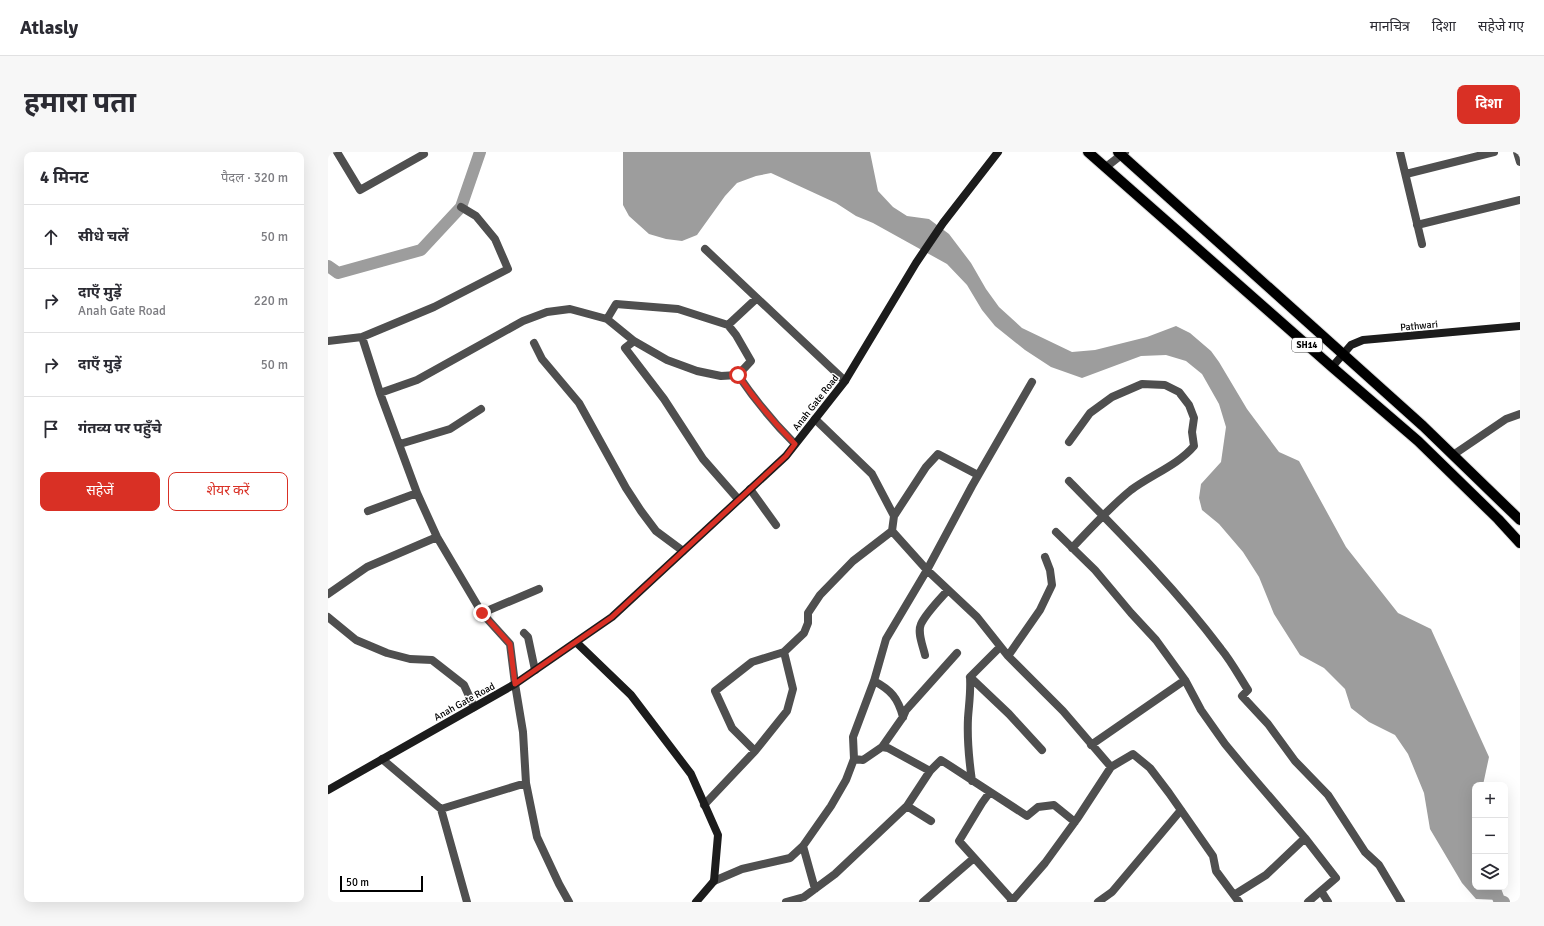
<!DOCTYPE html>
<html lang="hi">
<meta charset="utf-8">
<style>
:root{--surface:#fff;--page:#f7f7f7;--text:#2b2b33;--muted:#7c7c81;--line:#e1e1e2;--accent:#d93025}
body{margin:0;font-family:Signika,"Noto Sans Devanagari",sans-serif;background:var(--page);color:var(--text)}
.controls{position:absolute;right:12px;bottom:12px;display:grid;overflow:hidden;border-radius:8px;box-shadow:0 4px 16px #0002}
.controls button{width:36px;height:36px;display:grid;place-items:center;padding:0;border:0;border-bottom:1px solid var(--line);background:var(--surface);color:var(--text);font:20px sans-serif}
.scale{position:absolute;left:12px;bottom:10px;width:83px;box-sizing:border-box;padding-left:4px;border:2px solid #000;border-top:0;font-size:11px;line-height:14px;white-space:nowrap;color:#000;-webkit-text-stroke:3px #fff;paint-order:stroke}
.stop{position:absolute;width:12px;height:12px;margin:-9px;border:3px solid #d93025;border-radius:50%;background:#fff}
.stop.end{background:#d93025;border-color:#fff;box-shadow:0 1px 4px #0008}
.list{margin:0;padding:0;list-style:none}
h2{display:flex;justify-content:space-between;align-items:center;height:52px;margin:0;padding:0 16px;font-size:17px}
h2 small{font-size:13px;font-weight:400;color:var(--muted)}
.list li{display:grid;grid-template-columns:26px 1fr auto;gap:12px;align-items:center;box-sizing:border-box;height:64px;padding:0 16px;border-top:1px solid var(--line)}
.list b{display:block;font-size:15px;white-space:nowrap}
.list p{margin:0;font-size:13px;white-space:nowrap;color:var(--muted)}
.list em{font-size:13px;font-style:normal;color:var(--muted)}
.actions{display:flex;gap:8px;padding:12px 16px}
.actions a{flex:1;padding:9px 0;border:1px solid var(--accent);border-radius:8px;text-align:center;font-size:14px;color:var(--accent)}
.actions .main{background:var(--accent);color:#fff}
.icon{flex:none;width:22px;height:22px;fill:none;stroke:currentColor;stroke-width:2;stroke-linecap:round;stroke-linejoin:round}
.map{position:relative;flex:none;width:1192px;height:750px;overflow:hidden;border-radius:8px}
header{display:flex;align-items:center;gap:24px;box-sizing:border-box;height:56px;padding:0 20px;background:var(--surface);border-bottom:1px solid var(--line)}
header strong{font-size:19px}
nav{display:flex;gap:22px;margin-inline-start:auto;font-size:14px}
.intro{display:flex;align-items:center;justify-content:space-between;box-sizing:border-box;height:96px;padding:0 24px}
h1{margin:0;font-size:28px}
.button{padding:10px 18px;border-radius:8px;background:var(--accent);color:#fff;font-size:14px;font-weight:700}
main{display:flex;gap:24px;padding:0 24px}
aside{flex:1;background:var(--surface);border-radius:8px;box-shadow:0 4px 16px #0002}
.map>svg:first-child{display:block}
.water{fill:#9d9d9d}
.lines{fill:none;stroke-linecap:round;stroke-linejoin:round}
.canal{stroke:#9d9d9d;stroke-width:12}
.primary-casing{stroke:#dbdbdb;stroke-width:12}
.street{stroke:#4f4f4f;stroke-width:8}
.secondary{stroke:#1c1c1c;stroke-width:8}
.primary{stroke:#000;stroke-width:10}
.route{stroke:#d93025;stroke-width:5}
.labels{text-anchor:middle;stroke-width:3;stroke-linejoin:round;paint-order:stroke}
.shield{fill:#fff;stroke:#4c4c4c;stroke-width:1}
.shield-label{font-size:9px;font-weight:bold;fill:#000}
.street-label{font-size:10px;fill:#000;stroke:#fff}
</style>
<header>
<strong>Atlasly</strong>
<nav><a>मानचित्र</a><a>दिशा</a><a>सहेजे गए</a></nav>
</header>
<div class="intro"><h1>हमारा पता</h1><a class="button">दिशा</a></div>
<main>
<aside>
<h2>4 मिनट<small>पैदल · 320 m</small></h2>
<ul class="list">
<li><svg class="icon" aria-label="ahead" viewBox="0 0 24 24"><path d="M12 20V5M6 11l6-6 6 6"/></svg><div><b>सीधे चलें</b></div><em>50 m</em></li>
<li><svg class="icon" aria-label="right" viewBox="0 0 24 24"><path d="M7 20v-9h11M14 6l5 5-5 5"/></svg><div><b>दाएँ मुड़ें</b><p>Anah Gate Road</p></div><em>220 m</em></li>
<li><svg class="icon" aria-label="right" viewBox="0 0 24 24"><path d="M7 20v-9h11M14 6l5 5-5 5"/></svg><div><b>दाएँ मुड़ें</b></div><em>50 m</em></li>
<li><svg class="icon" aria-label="arrive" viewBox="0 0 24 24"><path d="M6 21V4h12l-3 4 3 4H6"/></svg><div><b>गंतव्य पर पहुँचे</b></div></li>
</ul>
<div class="actions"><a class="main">सहेजें</a><a>शेयर करें</a></div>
</aside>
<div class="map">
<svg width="1192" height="750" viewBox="0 0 1192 750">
<rect width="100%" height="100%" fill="#fff"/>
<path class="water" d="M295,0H542L550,39L565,55L579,64L601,67L621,82L643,111L658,137L671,155L694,176L744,200L767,198L819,185L848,174L862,181L883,199L891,210L919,257L951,300L971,309L1018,395L1070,461L1103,477L1161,605L1155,633H1147V735H1171V748L1148,747L1134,731L1102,677L1096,641L1080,602L1067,583L1041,570L1023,556L1017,537L996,516L972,503L946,462L931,425L915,400L891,372L874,358L871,346L873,332L893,310L898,275L891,252L874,222L858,209L838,203L813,204L754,226L723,215L697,198L667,174L654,158L639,133L619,112L545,71L528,64L508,51L443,21L428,24L409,31L397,44L369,83L354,89L338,87L321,82L301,64L295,53Z"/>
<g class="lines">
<path class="canal" d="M0,114L10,121L93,98L133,55L152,0
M1166,735L1171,748L1176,750"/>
<g class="primary-casing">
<path id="primary" d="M760,0L1004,215L1090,289L1170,367L1192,391
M790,0L1095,274L1192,368"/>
</g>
<path class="street" d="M9,0L32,38L96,2
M1072,0L1094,92
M1189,0L1192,10
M778,15L797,0
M1078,22L1166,0
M1089,73L1192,48
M377,97L517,229
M279,167L288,152L350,157L400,173L429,146
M34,185L52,241L89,341L109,385L154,461L182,492L187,532L195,580L198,631L209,685L231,732L241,750
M0,189L34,185L106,155L180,117L167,87L148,64L133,55
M306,189L297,196L336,247L375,307L410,347
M206,191L214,207L251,251L298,336L313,359L328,379L355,399
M410,223C427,248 446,271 467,292
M52,241L89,228L195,169L219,160L242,157L279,167L306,189L339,208L369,219L393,224L410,223L423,209L408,183L400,173
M487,267L544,322L566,364L564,379L599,418L649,465L680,504L735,559L783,615
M741,290L762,261L784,245L814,232L837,233L851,240L861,253L866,266L864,280L866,294C850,313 823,323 803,338C782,355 763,376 744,396
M72,292L122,277L153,257
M1125,303L1178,267L1192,262
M741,329C794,383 848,437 893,497C903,509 911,524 920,538L914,544L940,572L967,609L1000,643L1037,700L1051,713L1073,750
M422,337L448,373
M40,359L89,341
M566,364L598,315L610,302L650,323
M728,380L767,418L803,461L828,488L857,528L873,558L897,592L916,615L977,686L1008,726L980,750
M0,442L39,415L109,385
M154,461L211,437
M0,465L28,488L59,501L82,507L104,508L136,533L146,555
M196,481L200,485L207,518
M597,503C595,494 589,481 593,472C598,461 612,447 620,438
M680,504L712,458L724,433L722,418L717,405
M642,525L681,562L714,598
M546,529C563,538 570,546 575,565
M763,593L857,528
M554,595L575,565L578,558L629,501
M427,599L404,576L387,539L424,510L456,500L476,481L480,471V461L492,443L525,409L564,379
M54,607L113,657L139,750
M526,607L535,608L554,595L560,596L602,619L613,608L699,664L710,655L726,653L747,670
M644,629C641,608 639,587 640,566C641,552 643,539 642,525L672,495
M662,640L654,651L631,689L684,748
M376,653L427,599L459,559L465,537L456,500
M579,654L603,669
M113,657L198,631
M475,694L487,737
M386,729L414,717L462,706L475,694L503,654L518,628L526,607L525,585L546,529L558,487L599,418L644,334L704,230
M993,739L1000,750
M906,743L938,723L977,686
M458,750L476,745L507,722L579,654L602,619
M595,750L646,706
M683,750L717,711L749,667L783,615L805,602L822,616L841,641L885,704L888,719L911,750
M770,750L784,740L853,658"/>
<path class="secondary" d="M1004,215L1023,193L1035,188L1192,174
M248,490L303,543L363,622L390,683L386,729L368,750
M0,638L187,532L284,465L458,304L517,229L588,111L615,71L670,0"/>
<use href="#primary" class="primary"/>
</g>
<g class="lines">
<path class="route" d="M154,461L182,492L187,532L284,465L458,304L467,292C446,271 427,248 410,223"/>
</g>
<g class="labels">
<rect class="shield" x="964" y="186" width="30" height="14" rx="3"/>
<g class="shield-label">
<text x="979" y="196">SH14</text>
</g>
<g class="street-label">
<text transform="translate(1091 173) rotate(-5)" y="4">Pathwari</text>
<text transform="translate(487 250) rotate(-52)" y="4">Anah Gate Road</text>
<text transform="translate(136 549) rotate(-29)" y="4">Anah Gate Road</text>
</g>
</g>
</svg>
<div class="controls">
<button>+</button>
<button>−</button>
<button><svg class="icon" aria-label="layers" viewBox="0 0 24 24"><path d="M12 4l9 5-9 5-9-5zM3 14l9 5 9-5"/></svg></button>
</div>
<div class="scale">50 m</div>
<div class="stop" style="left:410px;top:223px"></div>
<div class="stop end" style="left:154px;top:461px"></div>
</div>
</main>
